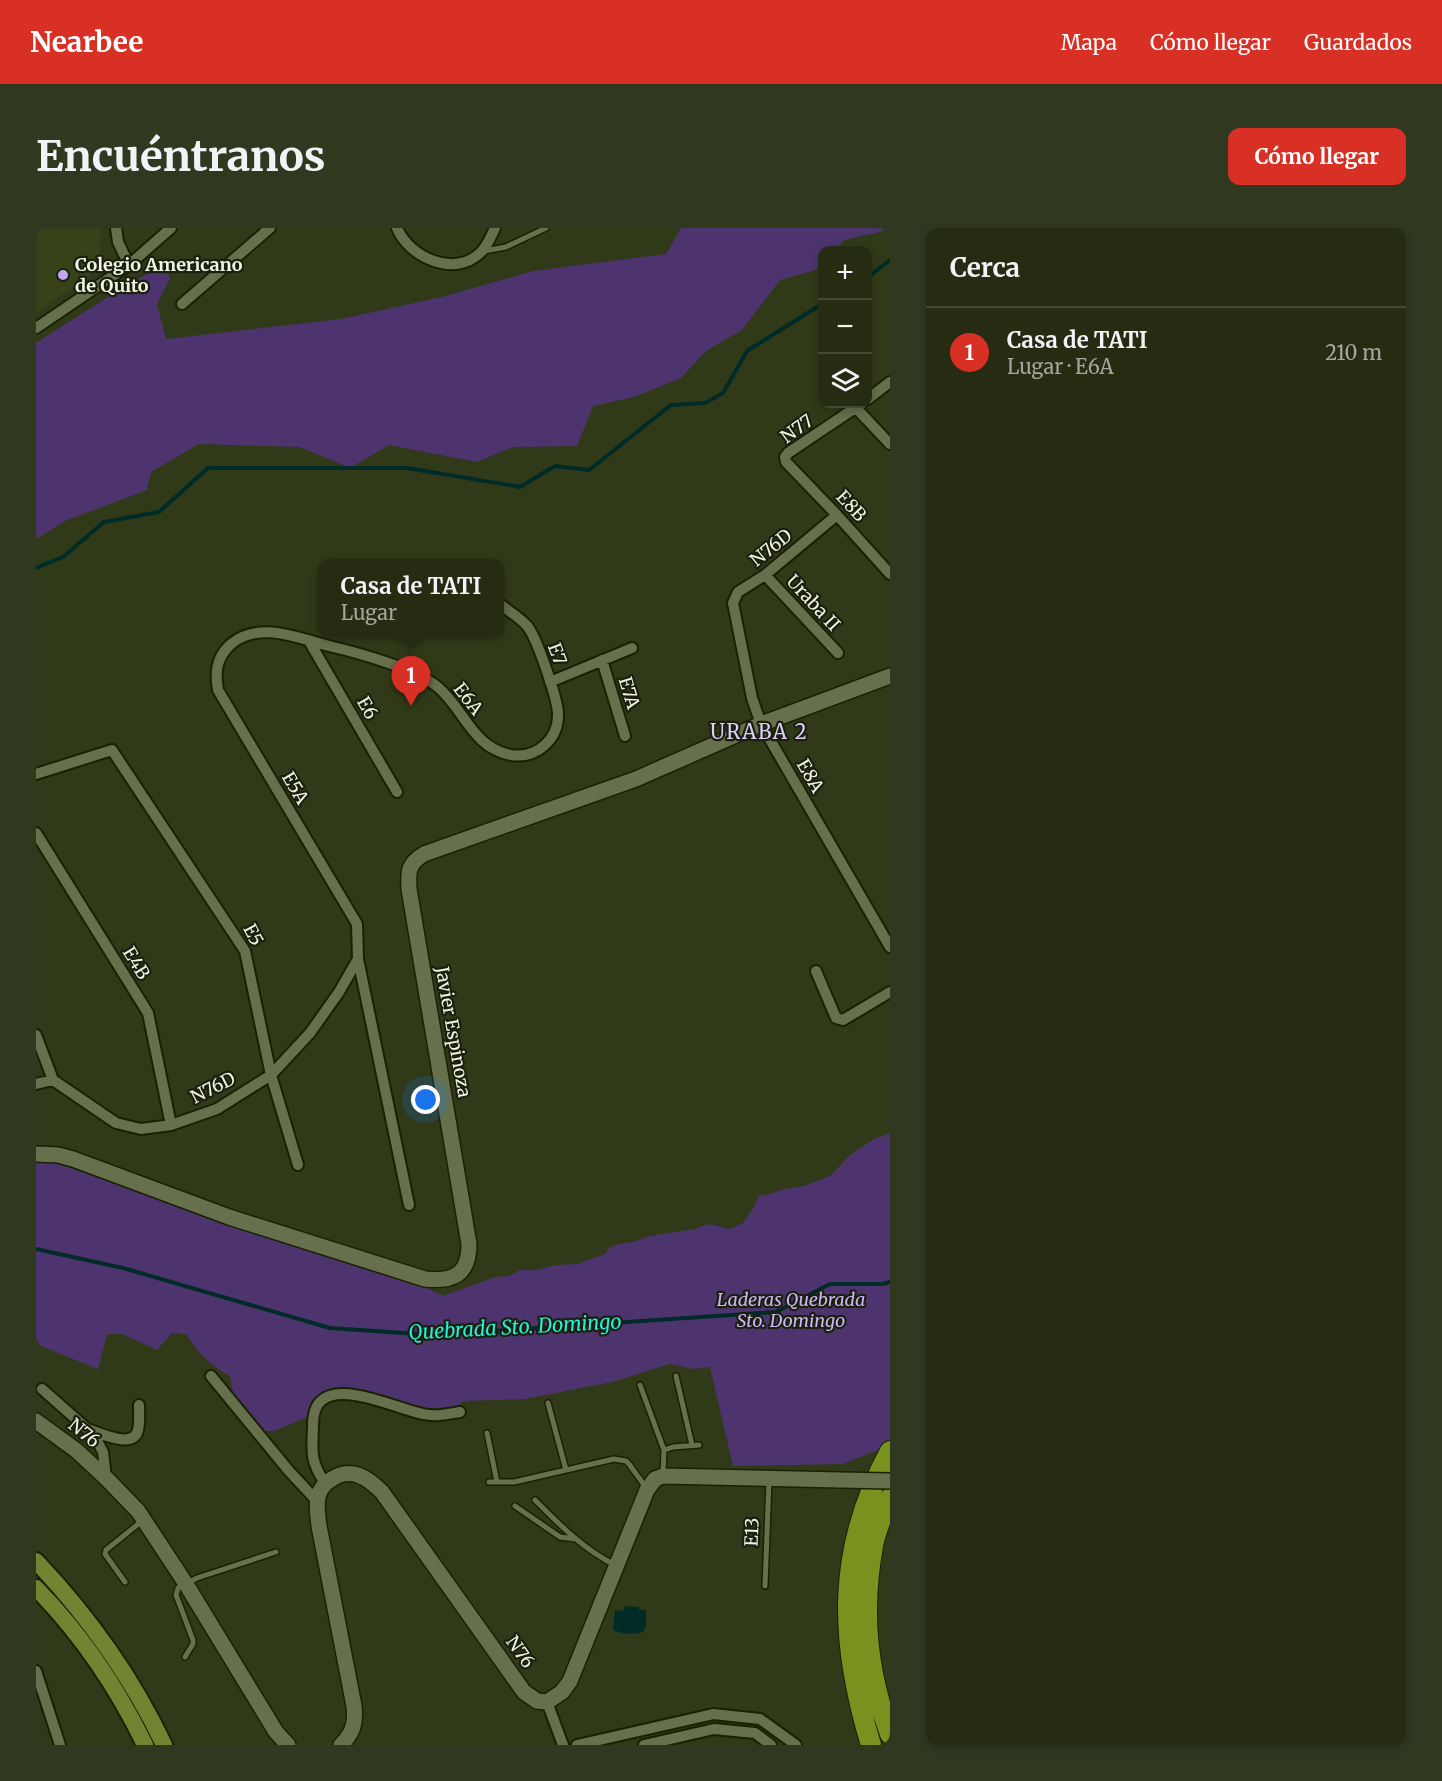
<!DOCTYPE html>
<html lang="es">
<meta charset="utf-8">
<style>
:root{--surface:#252c12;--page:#313820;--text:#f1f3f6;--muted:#a3a79f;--line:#424832;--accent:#d93025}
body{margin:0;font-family:Merriweather,serif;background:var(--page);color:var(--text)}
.controls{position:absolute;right:18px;top:18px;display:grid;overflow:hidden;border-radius:12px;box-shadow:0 3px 9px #0003}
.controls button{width:54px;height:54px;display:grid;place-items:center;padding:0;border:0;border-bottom:2px solid var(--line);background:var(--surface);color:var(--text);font:30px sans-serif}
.you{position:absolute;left:390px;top:872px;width:21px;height:21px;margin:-15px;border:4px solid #fff;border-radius:50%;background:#1a73e8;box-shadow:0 0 0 9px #1a73e833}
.badge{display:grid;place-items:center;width:39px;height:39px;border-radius:50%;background:var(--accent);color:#fff;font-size:20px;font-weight:700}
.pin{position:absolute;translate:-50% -50px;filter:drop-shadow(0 2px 3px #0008)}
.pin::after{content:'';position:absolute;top:32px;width:21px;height:18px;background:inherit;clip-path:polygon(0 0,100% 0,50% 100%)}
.popup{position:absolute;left:282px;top:331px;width:186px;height:78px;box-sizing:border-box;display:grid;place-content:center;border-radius:12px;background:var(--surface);filter:drop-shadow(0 2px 4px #0005);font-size:20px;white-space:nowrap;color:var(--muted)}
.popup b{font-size:22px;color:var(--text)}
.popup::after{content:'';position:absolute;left:50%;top:100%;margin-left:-12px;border:12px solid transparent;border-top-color:var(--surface)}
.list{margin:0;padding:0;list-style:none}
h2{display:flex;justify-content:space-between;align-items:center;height:78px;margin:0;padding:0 24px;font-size:26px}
h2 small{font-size:20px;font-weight:400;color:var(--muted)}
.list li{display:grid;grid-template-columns:39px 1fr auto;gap:18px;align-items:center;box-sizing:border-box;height:90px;padding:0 24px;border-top:2px solid var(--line)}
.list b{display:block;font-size:22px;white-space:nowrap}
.list p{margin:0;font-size:20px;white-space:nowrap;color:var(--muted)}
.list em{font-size:20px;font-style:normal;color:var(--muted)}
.icon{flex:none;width:33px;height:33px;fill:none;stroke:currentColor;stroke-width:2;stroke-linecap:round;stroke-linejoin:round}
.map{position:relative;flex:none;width:854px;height:1517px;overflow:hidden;border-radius:12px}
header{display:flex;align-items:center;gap:36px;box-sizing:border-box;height:84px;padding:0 30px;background:var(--accent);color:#fff}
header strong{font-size:28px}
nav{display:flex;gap:33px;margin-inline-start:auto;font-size:21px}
.intro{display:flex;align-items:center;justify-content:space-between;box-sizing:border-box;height:144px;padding:0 36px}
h1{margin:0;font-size:42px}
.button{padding:15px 27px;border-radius:12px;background:var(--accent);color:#fff;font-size:21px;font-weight:700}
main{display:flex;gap:36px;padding:0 36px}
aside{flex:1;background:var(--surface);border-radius:12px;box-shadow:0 3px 9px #0003}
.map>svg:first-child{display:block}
.built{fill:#384218}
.green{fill:#4d346f}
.water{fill:#002b26}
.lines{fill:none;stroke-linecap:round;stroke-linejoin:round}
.stream{stroke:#002b26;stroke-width:4}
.lane-casing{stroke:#192100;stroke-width:8}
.street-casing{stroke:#192100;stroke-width:14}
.secondary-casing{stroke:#192100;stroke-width:18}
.primary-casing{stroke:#192100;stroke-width:20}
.highway-casing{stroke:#192100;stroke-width:22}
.lane{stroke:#66704c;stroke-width:5}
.street{stroke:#66704c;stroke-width:10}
.secondary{stroke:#66704c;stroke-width:15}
.primary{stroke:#718431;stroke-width:16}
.highway{stroke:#78911f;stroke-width:20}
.secondary-bridge-casing{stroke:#192100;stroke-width:18;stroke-linecap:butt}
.secondary-bridge{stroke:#66704c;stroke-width:15}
.poi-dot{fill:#c4a7f1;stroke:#1b1f10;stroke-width:2}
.labels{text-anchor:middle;stroke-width:4.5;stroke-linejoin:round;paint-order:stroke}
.poi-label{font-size:18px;font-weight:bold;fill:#eef5e0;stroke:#1b1f10;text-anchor:start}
.street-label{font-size:18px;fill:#eef5e0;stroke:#1b1f10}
.park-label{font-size:18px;font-style:italic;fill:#cdb6f4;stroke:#1b1f10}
.neighbourhood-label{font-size:20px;letter-spacing:1.5px;fill:#decff9;stroke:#1b1f10}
.water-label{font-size:20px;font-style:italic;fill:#26f0d8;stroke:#1b1f10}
</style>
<header>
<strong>Nearbee</strong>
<nav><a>Mapa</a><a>Cómo llegar</a><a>Guardados</a></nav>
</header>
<div class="intro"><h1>Encuéntranos</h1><a class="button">Cómo llegar</a></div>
<main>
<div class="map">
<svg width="854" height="1517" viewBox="0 0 854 1517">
<rect width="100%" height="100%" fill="#313a18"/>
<path class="built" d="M0,0H65L64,26L61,41L47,52L0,84Z"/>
<path class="green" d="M645,0H852L844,4L808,12L799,22H786V37L783,41L744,52L706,102L670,123L645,150L598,169L557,178L541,218L477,219L441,234L353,217L314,240L264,219L163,216L115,244L111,262L31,292L0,311V115L72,69L128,36L134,50L121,76L130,111L305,91L406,69L497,43L630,26Z
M854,905V1217L807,1236L697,1238L674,1139L657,1141L634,1136L576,1154L489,1171L427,1173L409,1194L355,1174L293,1166L276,1187L238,1203H224L198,1172L194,1148C173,1136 164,1127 150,1106L136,1105L121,1122L86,1106H71L62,1141L5,1118L0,1111V934H18L190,995L390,1060L407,1068L459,1049L473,1048L484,1042H500L521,1037L542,1036L569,1026L575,1018L600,1013L613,1008L659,1001L672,996L694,1001L707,995L719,977L723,968L734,966L749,961L768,958L794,948L814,927L838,911Z"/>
<path class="water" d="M589,1378L603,1379V1382H610V1398L607,1404C600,1407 584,1406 577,1402L579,1382L587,1383Z"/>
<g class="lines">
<path class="stream" d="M832,49L854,32
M0,340L27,329L68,294L123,284L172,240H371L484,259L519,238L553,242L635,177L669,175L687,165L711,123L786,76
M0,1021L87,1040L294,1100L397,1107L740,1084L794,1056H847L854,1054"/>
<g class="lane-casing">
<path id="lane" d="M448,23L470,19L510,0
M640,1148L656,1217
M604,1157L628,1222
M512,1175L530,1242
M451,1205L461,1254
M627,1245L628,1222L637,1219L663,1217
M453,1254H478L578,1231L590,1233L593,1236L611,1261
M499,1272C524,1297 547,1321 579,1337
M479,1278L524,1309L540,1311
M89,1354L69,1326L70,1322L106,1293
M729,1358L733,1253
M149,1429L157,1416V1412L140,1367L142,1360L161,1350L240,1324"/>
</g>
<g class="street-casing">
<path id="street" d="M80,0L82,14L93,37
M361,0C373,29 418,50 444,25C451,19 455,8 459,0
M146,76L234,0
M0,100L93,37L135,0
M832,171L854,154
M825,176L752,225L749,229L750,234L801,287L854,346
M820,180L854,216
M801,287L729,347L702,364L697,375L716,470L725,496L854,719
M729,347L802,425
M273,413L361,564
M566,432L589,508
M514,454L596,420
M0,546L76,522L209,723L235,847L262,937
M0,605L112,785L135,897
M780,743L800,790L807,792L854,764
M0,807L17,852
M0,856L17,852L80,895L105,901L135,897L181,881L235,847L274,805L303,764L322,731
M373,977L322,731L321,696L182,462C179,445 180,430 194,417C222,392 261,410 293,418C323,425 381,441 403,460C429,483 437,520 475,527C501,531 523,511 522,485C521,469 501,411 492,399C485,390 472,383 464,376
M175,1148L253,1243L281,1273
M6,1161L58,1207L67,1224L70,1250
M54,1202C66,1206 98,1221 102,1202C104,1195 103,1185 103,1177
M289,1255C274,1233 276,1224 277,1198C277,1190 278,1179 285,1173C306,1153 364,1182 387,1186C400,1189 411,1186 424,1184
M0,1443L24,1517
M511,1474L527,1517
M541,1517L677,1486L724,1491L760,1517
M608,1517L678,1501L719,1505L735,1517"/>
</g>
<g class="secondary-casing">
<path id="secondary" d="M0,926L22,927L37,931L193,989L389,1051C417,1054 433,1047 433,1016L373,661C372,643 372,636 388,626L600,551L725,496L854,448
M0,1193L41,1223L70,1250L102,1283L150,1356L240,1504L252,1517
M305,1517C317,1505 320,1495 318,1478L283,1298C282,1289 280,1278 282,1269C284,1261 288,1255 296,1251C315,1238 332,1250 346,1264L488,1464L501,1473L511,1474L526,1464L534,1453L611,1262L619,1251L627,1248L804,1252"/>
</g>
<g class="primary-casing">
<path id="primary" d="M0,1333C52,1388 96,1449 128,1517
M0,1360C45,1406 81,1459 109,1517"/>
</g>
<g class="highway-casing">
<path id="highway" d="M854,1270C847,1286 840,1301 837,1318C825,1384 831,1444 854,1506
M835,1517C803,1412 800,1322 854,1223"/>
</g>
<use href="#lane" class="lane"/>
<use href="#street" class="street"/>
<use href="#secondary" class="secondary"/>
<use href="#primary" class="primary"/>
<use href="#highway" class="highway"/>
<g class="secondary-bridge-casing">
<path id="secondary-bridge" d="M804,1252L854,1253"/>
</g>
<use href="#secondary-bridge" class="secondary-bridge"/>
</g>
<circle class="poi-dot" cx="27" cy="47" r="6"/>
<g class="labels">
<g class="poi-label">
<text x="39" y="43">Colegio Americano<tspan x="39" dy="21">de Quito</tspan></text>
</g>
<g class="street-label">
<text transform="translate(761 201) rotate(-36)" y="6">N77</text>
<text transform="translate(815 278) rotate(47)" y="6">E8B</text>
<text transform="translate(735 320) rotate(-39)" y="6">N76D</text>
<text transform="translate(777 375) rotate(47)" y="6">Uraba II</text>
<text transform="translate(521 426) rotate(69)" y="6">E7</text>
<text transform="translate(593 465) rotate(73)" y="6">E7A</text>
<text transform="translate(432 471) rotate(52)" y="6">E6A</text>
<text transform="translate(331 480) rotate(60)" y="6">E6</text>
<text transform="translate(774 548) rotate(60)" y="6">E8A</text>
<text transform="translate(259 560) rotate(59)" y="6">E5A</text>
<text transform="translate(217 707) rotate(62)" y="6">E5</text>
<text transform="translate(100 735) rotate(58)" y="6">E4B</text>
<text transform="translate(417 804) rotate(80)" y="6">Javier Espinoza</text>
<text transform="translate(177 860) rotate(-27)" y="6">N76D</text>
<text transform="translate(48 1205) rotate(39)" y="6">N76</text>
<text transform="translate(716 1304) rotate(-88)" y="6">E13</text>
<text transform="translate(484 1424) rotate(55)" y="6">N76</text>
</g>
<g class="park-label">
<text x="755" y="1078">Laderas Quebrada<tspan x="755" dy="21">Sto. Domingo</tspan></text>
</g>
<g class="neighbourhood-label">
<text x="723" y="511">URABA 2</text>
</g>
<g class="water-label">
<text transform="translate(479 1099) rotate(-3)" y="7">Quebrada Sto. Domingo</text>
</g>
</g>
</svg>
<div class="controls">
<button>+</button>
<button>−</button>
<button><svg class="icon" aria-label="layers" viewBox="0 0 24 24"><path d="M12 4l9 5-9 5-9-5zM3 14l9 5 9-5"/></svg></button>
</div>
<div class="you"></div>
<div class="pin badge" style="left:375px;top:478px">1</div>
<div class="popup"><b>Casa de TATI</b>Lugar</div>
</div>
<aside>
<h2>Cerca<small></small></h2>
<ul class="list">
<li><span class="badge">1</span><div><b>Casa de TATI</b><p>Lugar · E6A</p></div><em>210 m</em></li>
</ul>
</aside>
</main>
